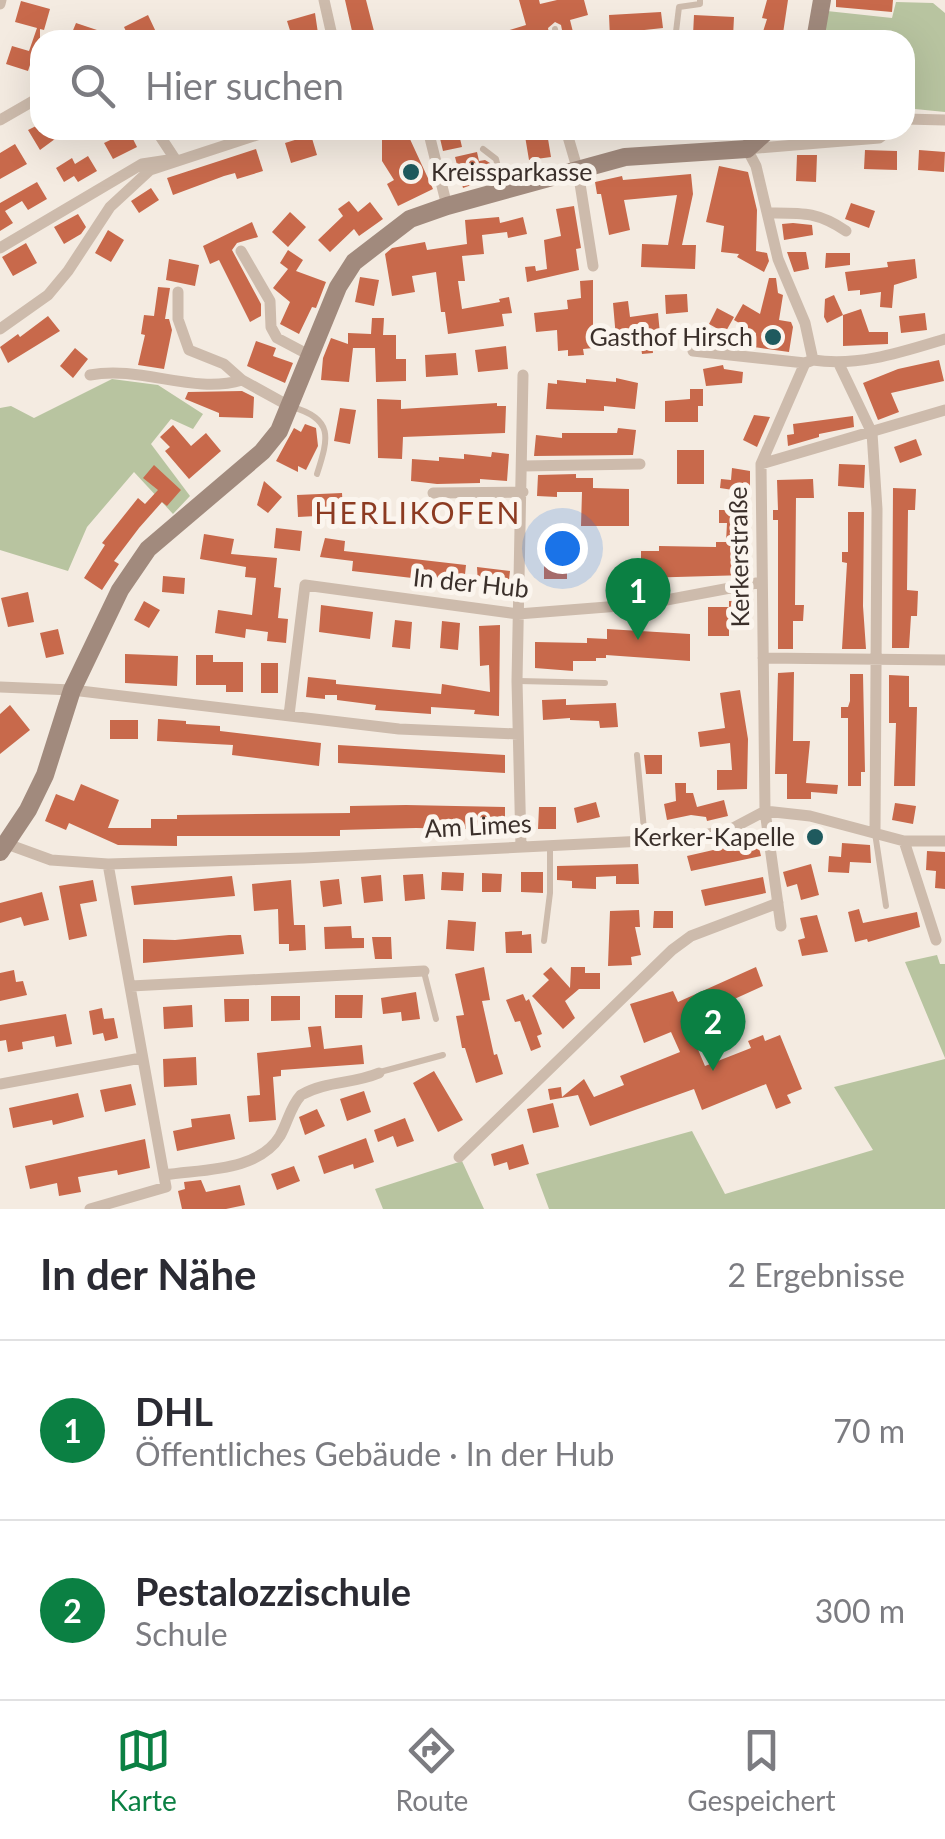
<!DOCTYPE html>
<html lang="de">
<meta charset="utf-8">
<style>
:root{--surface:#fff;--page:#f2f2f3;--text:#2b2b33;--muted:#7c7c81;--line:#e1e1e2;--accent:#0b8043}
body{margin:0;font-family:Lato,sans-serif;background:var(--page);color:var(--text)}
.you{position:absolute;left:562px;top:548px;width:35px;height:35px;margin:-25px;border:8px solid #fff;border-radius:50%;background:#1a73e8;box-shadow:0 0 0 15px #1a73e833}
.badge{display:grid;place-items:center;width:65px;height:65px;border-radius:50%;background:var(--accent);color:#fff;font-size:32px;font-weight:700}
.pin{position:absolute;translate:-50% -82px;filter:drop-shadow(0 2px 5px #0008)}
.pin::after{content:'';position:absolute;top:52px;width:35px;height:30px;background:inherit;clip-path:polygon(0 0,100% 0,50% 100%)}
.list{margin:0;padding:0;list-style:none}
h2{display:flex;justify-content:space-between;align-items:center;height:130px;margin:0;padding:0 40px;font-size:42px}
h2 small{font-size:32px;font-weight:400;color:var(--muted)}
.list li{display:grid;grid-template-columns:65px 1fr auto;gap:30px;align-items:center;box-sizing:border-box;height:180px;padding:0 40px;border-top:2px solid var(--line)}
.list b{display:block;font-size:38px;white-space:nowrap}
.list p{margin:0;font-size:32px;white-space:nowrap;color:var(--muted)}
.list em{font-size:32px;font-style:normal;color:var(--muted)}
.icon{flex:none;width:55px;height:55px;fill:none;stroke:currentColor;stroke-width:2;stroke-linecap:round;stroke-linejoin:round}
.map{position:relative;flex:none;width:945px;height:1209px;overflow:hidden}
.search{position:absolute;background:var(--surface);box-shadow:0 10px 40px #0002;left:30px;right:30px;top:30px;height:110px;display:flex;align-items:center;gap:25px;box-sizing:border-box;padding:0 35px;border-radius:30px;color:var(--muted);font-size:38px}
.sheet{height:490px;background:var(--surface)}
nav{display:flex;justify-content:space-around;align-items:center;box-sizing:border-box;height:140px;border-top:2px solid var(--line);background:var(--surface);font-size:28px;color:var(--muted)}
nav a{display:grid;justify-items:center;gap:5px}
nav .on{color:var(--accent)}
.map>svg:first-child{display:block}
.green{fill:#b8c4a0}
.building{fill:#c8694b}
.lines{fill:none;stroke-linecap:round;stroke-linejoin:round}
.lane{stroke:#cdbbac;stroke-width:6}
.street{stroke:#cdbbac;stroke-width:11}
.secondary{stroke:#a18a7d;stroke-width:18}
.poi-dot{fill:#1f5a5e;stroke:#fbf5ee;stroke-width:4}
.labels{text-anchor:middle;stroke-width:10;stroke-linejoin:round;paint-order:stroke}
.poi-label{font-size:25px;fill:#3b302b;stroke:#fbf5ee;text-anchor:end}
.street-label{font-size:25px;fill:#3b302b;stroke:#fbf5ee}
.quarter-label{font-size:30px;letter-spacing:2.5px;fill:#8c3b22;stroke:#fbf5ee}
</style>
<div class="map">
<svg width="945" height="1209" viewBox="0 0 945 1209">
<rect width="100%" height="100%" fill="#f4ebe1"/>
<path class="green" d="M896,2L933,3L945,13V112L905,108V40H824L827,11L892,18Z
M112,379L158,385L203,414L193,429L171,419L151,444L190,496L173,514L134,472L87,527L68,571L0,550V408L11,406L34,418Z
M937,955L940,964H945V1058L905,962Z
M945,1059V1209H549L536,1174L692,1131L725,1194L873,1150L834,1087Z
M462,1161L484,1209H383L375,1189Z"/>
<path class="building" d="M345,0H366L374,31L381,30L383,40H354Z
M519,0H539L540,4L557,0H584L588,15L570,20L575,40H564L561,25L555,22L548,28L550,40H486V37L526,25Z
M767,0H788L782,40L761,38L767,19L762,18Z
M836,0H893L892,12L836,7Z
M21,1L50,9L44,30L40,29V55L34,53L28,71L6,64L12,46L29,51L37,28L15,22Z
M661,12L663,28L635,31V36L610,38L609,15Z
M315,13L319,40H293L287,21Z
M148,15L156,32L139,40H130L124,27Z
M694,15L734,17L733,37L693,35Z
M76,23L97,30L94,40H69Z
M40,124V130H55L59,136L40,150L28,130Z
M382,130H419L409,137L433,189L398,206L387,184L394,180L382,161Z
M438,130H458L462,147L443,151Z
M524,130H536L538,140L548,139L551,157L529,160Z
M129,131L137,147L113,159L104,143Z
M311,135L317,155L291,163L285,143Z
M15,144L27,164L0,179V153Z
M256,149L263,171L237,179L235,173L224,176L173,195L167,178Z
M865,150L897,151V170L864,169Z
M919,150L945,152L944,172L918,170Z
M477,152L479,161L485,160L490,163L494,177L463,188L455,157Z
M797,155H817L816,182L796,181Z
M88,156L97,171L78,182L74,176L64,182L56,168L72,158L75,164Z
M719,166L748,172L757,210L756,251L767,253L769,261L764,272L737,257L739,254L721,252L724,226L706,222Z
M691,174L693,194L682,245H696L695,269L641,267L642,244L668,245L677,195L624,200L630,230L609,235L601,194H597L595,182L622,176L623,180Z
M37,182L47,199L28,210L22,201L5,211L13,223L0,231V203Z
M151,188L159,200L139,213L131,201Z
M349,201L358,212L370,202L383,219L359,236L354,229L330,252L318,240L343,216L338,209Z
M851,203L875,211L869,228L845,219Z
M574,206L581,248L576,249L579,270L527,282L525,267L535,266L536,271L547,269L544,240L561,236L556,209Z
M290,212L306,227L288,247L272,232Z
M78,214L86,227L81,234L64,244L54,227Z
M499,217L500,223L523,217L527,234L508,238L507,232L482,235L484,254L462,256L465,281H458L462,309L500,302L499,299L509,297L512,313L502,314L504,326L448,334L445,312H441L436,272L412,276L415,292L392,296L385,254L392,248L425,242L427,250L467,244L465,220Z
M252,222L258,237L237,243L232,250L261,304V316L250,322L219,260L210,264L203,246Z
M793,223L812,225L813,235L784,240L782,224Z
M108,230L124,240L111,262L95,253Z
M26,243L37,263L13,276L2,257Z
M288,250L303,260L296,271L326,282L316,308L312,307L299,334L280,324L290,302L273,288L288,269L280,263Z
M787,252H806L809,269L794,272Z
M826,253H850V265L825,268Z
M169,259L199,265L195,286L166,280Z
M915,259L917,278L894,285L892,308L880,307L881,292L860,295V290L848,291L845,272L888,267L887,262Z
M360,277L379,280L374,306L355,302Z
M769,278H776L778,293L783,295L779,320L791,322L793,327L789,352L754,347L756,333L734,320L743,304L760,314Z
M593,280V348L583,349L584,355L568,356V350L558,351L557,330L536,332L534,313L568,309L567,300L581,298L580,281Z
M158,287L170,288L165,319H169L172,330L164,369L138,365L145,335L141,334L144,315L154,316Z
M687,294L688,312L666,314L665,295Z
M834,295L843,315L861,309L869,332H888V344L843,346V315L827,323L824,317L825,299Z
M628,301L630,317L658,313L660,334L652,343L653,353L642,354L641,347L617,350L613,303Z
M717,308L734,317L725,333L709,324Z
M925,313L927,330L901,333L899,316Z
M48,316L60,331L8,363L0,347L18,334L20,337Z
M372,318H384L383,335H396V359H406V381L376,382L375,348H353L349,382L321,380L323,358L331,338L348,344V333L371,334Z
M256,341L276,348L273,356L293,363L285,383L247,366Z
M506,346L508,369L478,372L475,350Z
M75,348L88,359L73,378L60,366Z
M456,353L458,375L426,377L425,355Z
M939,360L944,381L891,393L899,412L878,420L863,383L898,369Z
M723,365L724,369L743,372L742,383L706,386L703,369Z
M616,378L638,383L635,409L604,406V411L546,409L548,383L557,384V380L586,383V379L616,382Z
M690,389H703V406H698V422H665V401L690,399Z
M242,391L254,397L253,418L219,417V413L185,399L188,392Z
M377,399L401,400V409L497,403V406H506L505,433L403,437L402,459L378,458Z
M340,408L356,410L350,444L334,441Z
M754,415L770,417L757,447L743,440Z
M853,416L854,427L819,434V437L788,446L787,435L794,434L793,424Z
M305,424L316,428L318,446L306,470L298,466V472L276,461L294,428L301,432Z
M173,425L191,446L206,433L221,451L189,479L165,451L170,447L160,437Z
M618,428L636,430L633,455L534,456L536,435L562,438V433H617Z
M916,439L922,455L900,463L894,447Z
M677,450H704V484H677Z
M492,452L509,454L507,481L480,479V483L437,484L411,481L412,459L439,461V457L464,459V454L491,457Z
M839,464L865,465L864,488L838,486Z
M154,465L181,490L167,506L162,502L139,528L114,561L119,564L102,590L84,578L105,545L102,543L138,498L145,504L158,490L143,478Z
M732,468L750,471V501L746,500L747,575L641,578V551H659V546L716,547V542H726L727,523H719V510H731L733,490L720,488L721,479L731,480Z
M576,474V478H593V488L629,489V526H581L582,492H557V497L537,496L538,475Z
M813,479L814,498H796L795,605H804L803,621H793V649H778V520H773V510H778L777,480Z
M264,481L282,497L268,513L257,505Z
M893,488L916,489L915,510H908L907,590L918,591L917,616H911L909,648H892Z
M342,493L343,510L316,511V516L298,517L297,495Z
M848,512H864L863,606L866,649H842L847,563L842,562V552H848Z
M276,528L302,531L300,551L274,548Z
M204,534L234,539L231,554L277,558L274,587L281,588L278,618L288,619L286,643L267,641L268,632L246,629L245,638L215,633L218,610L252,615L256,578L245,577L246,567L200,559Z
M325,538L345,541L344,551L466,565L464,584L352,571L353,561L320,557Z
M544,541H567V579H544Z
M477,567L510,571L508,589L478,585Z
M163,576L185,578L184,594L162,592Z
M28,592L34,622L8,627L1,598Z
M144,601L160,610L149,628L134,620Z
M729,601H748V629L729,628V636H708V607H729Z
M321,605L373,612L370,639L319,632Z
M395,620L412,622L410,649L392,647Z
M442,621L460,623L458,650L440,648Z
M500,625L499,716L474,714L475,710L431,707V714L375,710L376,705L337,700V695H325V699L306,697L308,677L336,680V684L441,694L442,684L490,692L489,665L480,666L479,626Z
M58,629L64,654L46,658L40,633Z
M607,629L690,634V661L606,655V658H596V661H573V671L535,668V642L587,643V638L607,639Z
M125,654L178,656L177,686L125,683Z
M196,655H213V662H243V692H226V685H196Z
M261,663H278V693H261Z
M794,672L793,741H810L806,783L838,785L837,794L811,792V799H787V774H775L778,673Z
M850,674H863L865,772H861V786H848V718H841V707H848L850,701Z
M889,675L909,676V707H917L915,786H894L896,723H889Z
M740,690L748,739L747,789L717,790V770H732L730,743L700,747L698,732L725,728L720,693Z
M566,699V705L616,703L618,727L600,728L599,721L570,720V718L543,720L542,700Z
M10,705L30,730L0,754V714Z
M158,719L186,721V724L220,726V731L321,743L319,766L232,755L233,745L157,741Z
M110,720H138V739H110Z
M338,745L505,755V773L338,763Z
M644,755H662V774H646Z
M675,783H686V793H693L697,807L724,800L728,816L707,821L706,817L691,815L667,820L664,804L676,801Z
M81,784L119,800L108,828H151V819H177V815L350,813V806L406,805L505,807V830L416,828L340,830V836H177V846L118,845L69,823L66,830L45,821L56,794L74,801Z
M596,802L600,817L577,823L574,808Z
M895,803L916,806L913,824L892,820Z
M539,807H556V829H538Z
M757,840L761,856L691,871L687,856Z
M842,843L870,845L871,863L850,862L849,873L828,872L829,856L841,857Z
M927,851L945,852V889L935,888L936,871L926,870Z
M638,864L639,884H616V876L596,877V889L572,888V881L557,880V866Z
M811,864L819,895L801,900L797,884L787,887L783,872Z
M442,872L464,873L463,891L441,890Z
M521,872H543V893L521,892Z
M482,873L502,874L501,892H482Z
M423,874L425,899L405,901L403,875Z
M381,875L383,901L364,903L361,877Z
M232,876L235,896L134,905L131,886Z
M763,877L766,893L705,906L701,890Z
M339,879L342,904L323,907L320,881Z
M93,880L97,901L80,904L87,936L69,940L59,886Z
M291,880L294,925H305L306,950L289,951V944H279L278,909L254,911L252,884Z
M42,892L49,920L24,926L21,917L0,923V903Z
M859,909L863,923L917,912L920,927L868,942L867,939L855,942L848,912Z
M639,910L640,927H635L641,955L631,957L632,965L608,966L610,911Z
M654,911H673V928H653Z
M817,915L828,952L802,956L798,940L805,938L800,918Z
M448,920L476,922L474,951L446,949Z
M351,926L352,938H364V948L325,949L324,927Z
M522,931V935L531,934L532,953H506L505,932Z
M229,935H241L244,954L143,963V939L175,940Z
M372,937H391L392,959H375Z
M484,967L490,1000L482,1001L494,1055L497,1054L503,1074L476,1083L465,1048H462L456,1016L464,1015L455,974Z
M551,967L570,988L571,967H585V973H600V989H579L565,1001L575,1018L563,1029L532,996L549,980L543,974Z
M756,967L763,986L686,1021L705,1066L751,1048L748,1041L763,1035L765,1041L780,1035L802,1089L787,1095L791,1103L776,1109L766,1084L702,1110L694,1089L590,1126L578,1095L550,1100L548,1089L561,1087L562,1097L584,1079L594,1097L624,1085L620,1076L680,1052L671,1032L644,1043L630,1004L673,991L678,1002Z
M14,970L16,982L23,981L27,995L0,1001V973Z
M416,992L420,1019L402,1021L401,1012L383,1014L381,998Z
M523,994L526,1001L529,999L542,1034L537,1036L541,1047L531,1051L520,1021L515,1022L506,1000Z
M335,995H363L362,1018H335Z
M271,996H300V1020L271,1021Z
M224,999H249V1021L225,1022Z
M192,1005L193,1027L164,1029L163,1007Z
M102,1008L104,1019L114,1018L118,1038L105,1041L103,1033L93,1035L89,1011Z
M66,1014L72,1044L56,1047L54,1036L22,1042L23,1049L8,1052L6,1040L0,1041V1025Z
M321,1026L324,1049L362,1045L364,1064L281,1070V1076L273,1077L276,1120L249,1122L247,1096L260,1095L257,1053L311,1047L308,1027Z
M196,1057L197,1085L164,1087L163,1059Z
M434,1071L463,1120L438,1132L413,1083Z
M131,1084L136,1105L105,1112L100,1090Z
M364,1091L371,1112L347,1121L340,1099Z
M78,1093L84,1117L53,1125L52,1120L13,1128L9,1108Z
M553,1103L559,1127L533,1133L527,1109Z
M317,1109L325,1126L305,1135L299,1117Z
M230,1114L235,1139L177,1151L173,1131L192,1127L191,1119Z
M405,1118L414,1141L397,1147L393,1136L378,1142L374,1130Z
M366,1138L374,1162L354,1169L353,1164L324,1174L318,1156Z
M145,1139L150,1168L118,1175L117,1170L78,1177L81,1192L59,1196L57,1183L30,1189L25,1166Z
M523,1144L529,1164L509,1170L507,1162L494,1166L491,1154Z
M294,1166L300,1181L277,1190L271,1174Z
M201,1180L206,1192L240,1185L245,1205L226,1209H182L178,1191L185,1189L184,1182Z"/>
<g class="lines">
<path class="lane" d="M555,29L557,40
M675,40L679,7L700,4V0
M483,149L496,159L504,190
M292,407C335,419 328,439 317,474
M519,681L605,683
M637,755L645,840
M875,833L886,906
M544,941L550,893V845
M424,972L436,1019
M380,1072L443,1055"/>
<path class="street" d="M324,0L333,40
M0,4L1,0
M905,119L945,120
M0,120L40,97
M428,130L447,206
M566,130L578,171L593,266
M770,213C803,213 818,212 846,231
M0,248L142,164L175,159L156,130
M241,251L270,301L271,327L277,338L311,356
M178,292V319L189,350L224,364L242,380
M0,329L48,295L68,271L110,207L150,170L272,130
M693,351L805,363
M813,360C858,367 902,352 945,339
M839,364L872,433L877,509L875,833
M90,375C141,365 193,395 242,380L291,407
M761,464L945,410
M523,466L640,464
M433,493L523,492
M763,658L945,660
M0,687L72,690L399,729L518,734
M289,715L305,585L518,614L645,604L762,582
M904,841L936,940
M7,844L51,860L108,864L304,858L685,839L731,829L765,811L810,816L904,841H945
M521,846L517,681L523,375
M781,926L765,811L761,464L805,363L813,360L805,323L778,259L756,166L747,149L879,138L890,130
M131,986L424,971
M0,1084L141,1058
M459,1157L672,950L691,936L778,903
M165,1175C202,1169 258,1172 280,1136C288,1122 290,1107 301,1095C326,1081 353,1084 379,1073
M90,1209L166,1187L108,864"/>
<path class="secondary" d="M815,40L822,0
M0,852L28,810L45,775L72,690L120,590L148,549L262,452L279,431L338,287L354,262L410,219L447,206L625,157L747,149L768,130"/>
</g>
<g class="poi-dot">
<circle cx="411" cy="172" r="10"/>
<circle cx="773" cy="337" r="10"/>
<circle cx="815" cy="837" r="10"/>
</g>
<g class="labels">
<g class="poi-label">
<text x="431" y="181" text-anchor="start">Kreissparkasse</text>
<text x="753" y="346">Gasthof Hirsch</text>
<text x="795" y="846">Kerker-Kapelle</text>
</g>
<g class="street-label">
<text transform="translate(739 557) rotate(-91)" y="9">Kerkerstraße</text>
<text transform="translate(471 583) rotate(6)" y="9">In der Hub</text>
<text transform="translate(478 826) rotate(-3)" y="9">Am Limes</text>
</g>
<g class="quarter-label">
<text x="418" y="524">HERLIKOFEN</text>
</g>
</g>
</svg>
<div class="you"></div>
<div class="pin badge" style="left:638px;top:640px">1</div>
<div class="pin badge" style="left:713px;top:1071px">2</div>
<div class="search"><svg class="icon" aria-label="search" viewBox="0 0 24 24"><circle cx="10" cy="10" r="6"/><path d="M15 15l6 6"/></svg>Hier suchen</div>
</div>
<section class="sheet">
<h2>In der Nähe<small>2 Ergebnisse</small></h2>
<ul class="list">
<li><span class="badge">1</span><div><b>DHL</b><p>Öffentliches Gebäude · In der Hub</p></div><em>70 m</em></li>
<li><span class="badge">2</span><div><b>Pestalozzischule</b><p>Schule</p></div><em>300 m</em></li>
</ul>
</section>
<nav>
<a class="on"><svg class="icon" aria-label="map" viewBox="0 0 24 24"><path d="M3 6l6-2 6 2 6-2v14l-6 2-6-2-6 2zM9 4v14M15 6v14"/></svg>Karte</a>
<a><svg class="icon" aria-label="directions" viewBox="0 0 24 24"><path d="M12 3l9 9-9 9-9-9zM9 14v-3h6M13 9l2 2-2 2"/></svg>Route</a>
<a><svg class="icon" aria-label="saved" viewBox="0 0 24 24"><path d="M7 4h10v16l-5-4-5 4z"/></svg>Gespeichert</a>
</nav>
